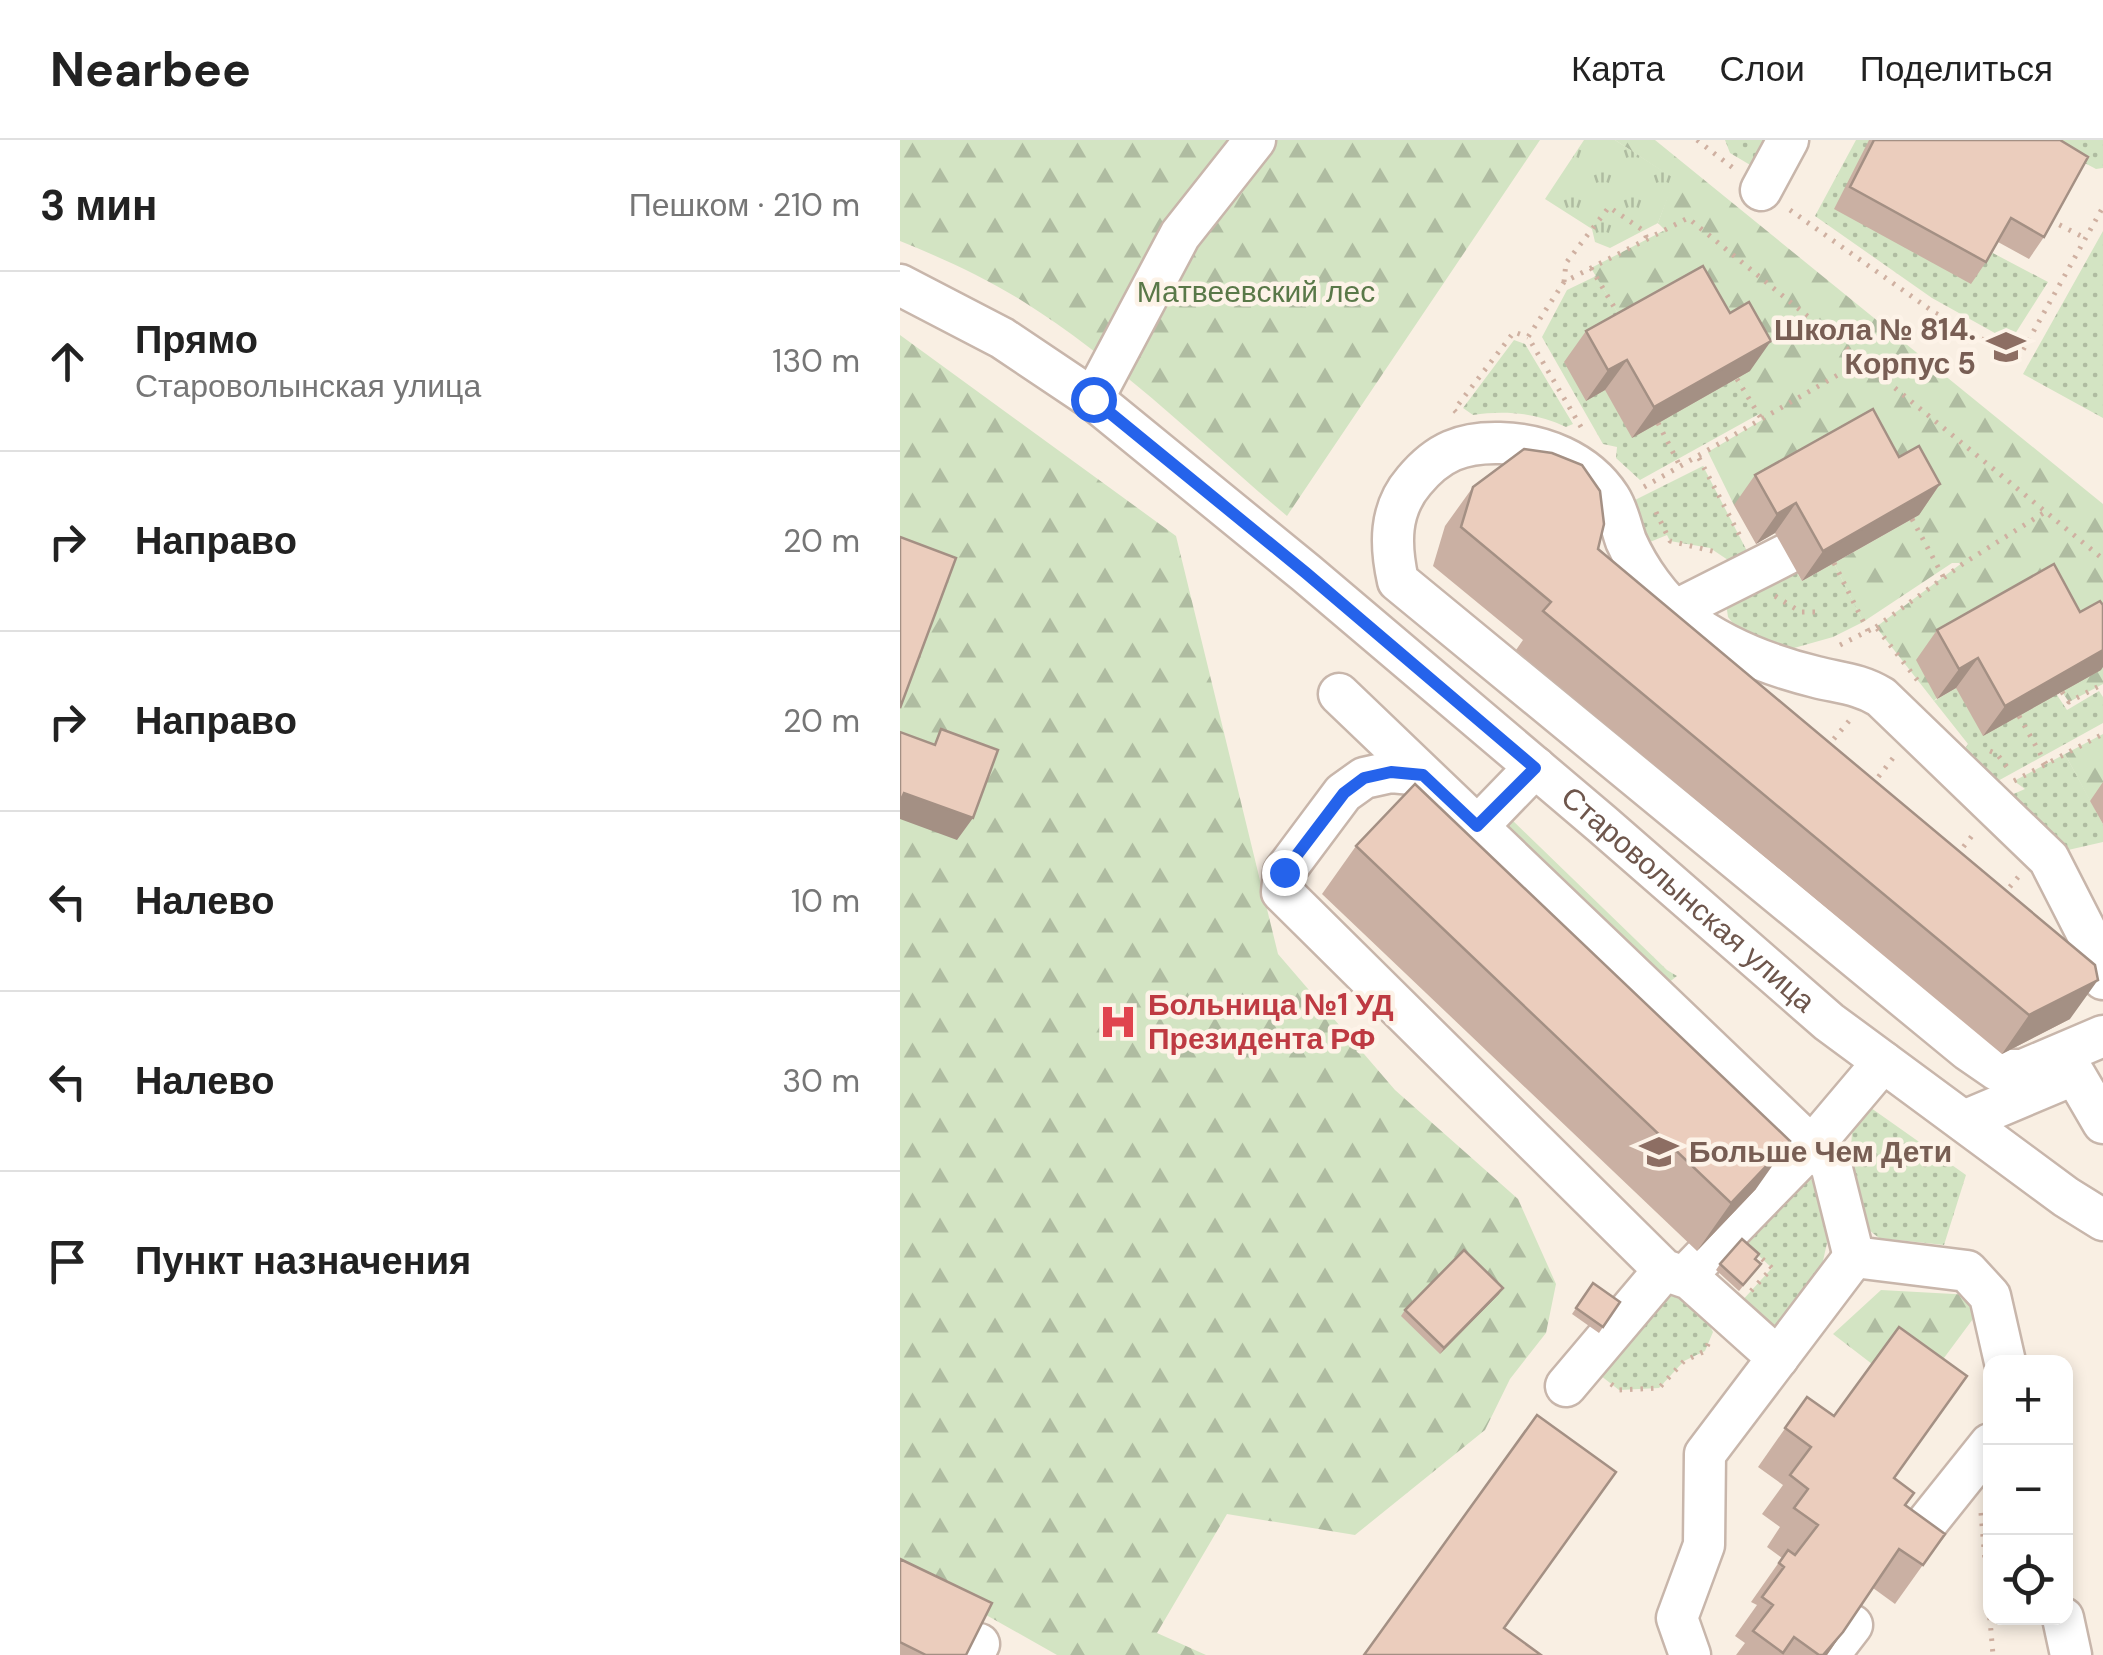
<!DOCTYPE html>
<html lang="ru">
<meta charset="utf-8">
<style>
:root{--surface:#fff;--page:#f2f2f2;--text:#222;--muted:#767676;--line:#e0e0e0}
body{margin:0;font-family:"DM Sans",sans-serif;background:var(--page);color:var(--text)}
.controls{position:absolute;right:30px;bottom:30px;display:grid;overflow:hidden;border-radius:20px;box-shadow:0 5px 15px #0003}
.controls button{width:90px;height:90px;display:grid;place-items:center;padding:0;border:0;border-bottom:2px solid var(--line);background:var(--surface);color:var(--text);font:50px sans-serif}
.stop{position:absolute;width:30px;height:30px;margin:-22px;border:8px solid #2563eb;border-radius:50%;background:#fff}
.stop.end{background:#2563eb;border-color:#fff;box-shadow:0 2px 10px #0008}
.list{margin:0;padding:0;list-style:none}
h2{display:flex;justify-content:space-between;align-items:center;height:130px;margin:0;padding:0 40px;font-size:42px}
h2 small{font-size:32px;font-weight:400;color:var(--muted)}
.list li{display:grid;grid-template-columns:65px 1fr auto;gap:30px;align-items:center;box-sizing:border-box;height:180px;padding:0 40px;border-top:2px solid var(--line)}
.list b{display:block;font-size:38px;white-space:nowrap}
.list p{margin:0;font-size:32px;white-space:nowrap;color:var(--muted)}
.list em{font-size:32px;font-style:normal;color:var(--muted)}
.icon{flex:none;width:55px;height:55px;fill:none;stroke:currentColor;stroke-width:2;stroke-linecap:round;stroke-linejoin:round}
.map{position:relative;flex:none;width:1203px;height:1515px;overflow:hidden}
header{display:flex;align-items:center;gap:60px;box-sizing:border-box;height:140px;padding:0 50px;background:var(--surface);border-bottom:2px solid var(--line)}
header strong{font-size:48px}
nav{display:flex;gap:55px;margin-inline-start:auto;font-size:35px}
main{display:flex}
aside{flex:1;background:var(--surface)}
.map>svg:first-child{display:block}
.grass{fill:url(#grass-dots)}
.forest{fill:url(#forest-firs)}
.park{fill:url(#park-tufts)}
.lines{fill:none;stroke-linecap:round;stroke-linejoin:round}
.minor-casing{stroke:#c8b6ab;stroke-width:45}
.path{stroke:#cfb0a1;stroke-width:5;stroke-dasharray:2.5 8;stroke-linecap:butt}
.minor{stroke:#fff;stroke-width:40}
.wall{fill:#cab0a3}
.shaded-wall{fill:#a49084}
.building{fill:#ebcdbd;stroke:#a49084;stroke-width:2.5}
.route{stroke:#2563eb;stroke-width:12}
.labels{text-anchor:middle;stroke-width:9;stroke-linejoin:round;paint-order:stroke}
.park-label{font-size:30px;fill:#597848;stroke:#fdf3e8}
.education-label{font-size:30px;font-weight:bold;fill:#785e54;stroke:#fdf3e8;text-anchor:end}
.street-label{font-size:30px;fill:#6e564c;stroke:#fdf3e8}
.health-label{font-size:30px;font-weight:bold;fill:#be3a42;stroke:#fdf3e8;text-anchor:start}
</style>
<header>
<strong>Nearbee</strong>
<nav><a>Карта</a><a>Слои</a><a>Поделиться</a></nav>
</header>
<main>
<aside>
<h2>3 мин<small>Пешком · 210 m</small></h2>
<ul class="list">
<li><svg class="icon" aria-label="ahead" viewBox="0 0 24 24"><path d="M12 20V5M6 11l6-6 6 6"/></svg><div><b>Прямо</b><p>Староволынская улица</p></div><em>130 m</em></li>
<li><svg class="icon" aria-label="right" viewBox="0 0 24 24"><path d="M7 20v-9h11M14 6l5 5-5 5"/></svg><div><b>Направо</b></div><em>20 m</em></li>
<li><svg class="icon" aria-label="right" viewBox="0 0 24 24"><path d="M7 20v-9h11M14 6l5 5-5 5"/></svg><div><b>Направо</b></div><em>20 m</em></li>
<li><svg class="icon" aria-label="left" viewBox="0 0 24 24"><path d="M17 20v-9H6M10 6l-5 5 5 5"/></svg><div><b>Налево</b></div><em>10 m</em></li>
<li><svg class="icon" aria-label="left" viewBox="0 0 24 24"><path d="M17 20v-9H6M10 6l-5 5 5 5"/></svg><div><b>Налево</b></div><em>30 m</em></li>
<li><svg class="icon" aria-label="arrive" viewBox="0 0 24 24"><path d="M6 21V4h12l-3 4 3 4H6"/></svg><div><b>Пункт назначения</b></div></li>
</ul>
</aside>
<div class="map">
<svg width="1203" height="1515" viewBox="0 0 1203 1515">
<defs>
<pattern id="grass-dots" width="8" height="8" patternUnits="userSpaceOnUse" patternTransform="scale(2.5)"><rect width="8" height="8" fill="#d3e4c3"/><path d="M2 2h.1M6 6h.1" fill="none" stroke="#afbca1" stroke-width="1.8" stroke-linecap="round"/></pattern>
<pattern id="forest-firs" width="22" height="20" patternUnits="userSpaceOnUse" patternTransform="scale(2.5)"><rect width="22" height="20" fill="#d3e4c3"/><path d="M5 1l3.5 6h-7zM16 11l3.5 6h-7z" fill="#afbca1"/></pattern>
<pattern id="park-tufts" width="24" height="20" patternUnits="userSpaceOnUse" patternTransform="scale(2.5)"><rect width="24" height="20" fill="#d3e4c3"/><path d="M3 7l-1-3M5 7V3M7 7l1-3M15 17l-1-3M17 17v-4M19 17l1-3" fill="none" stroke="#afbca1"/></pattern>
</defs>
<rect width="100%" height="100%" fill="#f9efe3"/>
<path class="grass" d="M825,0H866L857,29L830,13Z
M956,0H969L1089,111L1148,142L1115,194L1102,197L1032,158L915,76Z
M1156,0H1203V28L1196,29L1153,6Z
M1203,91V278L1123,234Z
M696,136L726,187L705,250L837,239L859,274L740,340L716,318L717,307L703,304L642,197L667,150Z
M614,200L625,204L673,284L666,287C637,273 605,270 573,275L563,268Z
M803,326L847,411L831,422L810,408L770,401L767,395L750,402L731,362Z
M934,423L963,482L933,497L894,508L838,490L828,477L826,463L894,428L902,441Z
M1056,548L1157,555L1167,570L1199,551L1203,557V583L1096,642L1063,612L1068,604L1034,561Z
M1165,614L1203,684V702L1155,713L1111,655L1125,649L1114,641Z
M609,677L767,830L777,836L753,855L587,697Z
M954,956L1066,1035L1044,1105L979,1098L959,1082L950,1028Z
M907,1036L925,1052L927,1103L919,1139L878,1191L840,1163L872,1128L843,1101Z
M772,1156C792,1161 804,1173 813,1192L805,1211L784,1221L759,1248L719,1250L691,1228L746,1162Z"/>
<path class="forest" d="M0,0H640L387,376C302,304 218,221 124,162C86,138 42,118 0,101Z
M715,0H755L1203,364V544L1169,562L1162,552L1132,455L1034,561L976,487L1062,423H1052L963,482L934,423L1019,375L834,365L808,312L862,280L837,239L726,187L691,128L765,90L758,83L774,39Z
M0,195L276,396L378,814L495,950L618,1059L656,1144L646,1193L610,1239L585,1290L455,1395L327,1374L257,1493L306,1515H157L49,1454L0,1422Z
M1203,594V654L1190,661L1165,614Z
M981,1150L1090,1156L1015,1257L933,1194Z"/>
<path class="park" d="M684,0H715L775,39L758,83L710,108L695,102L692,89L645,59Z"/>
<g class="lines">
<g class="minor-casing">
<g id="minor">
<path d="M861,50L888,0"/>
<path id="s1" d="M0,145L102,198L193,259L406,433L702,684L929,882L1166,1057L1203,1080"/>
<path d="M193,259L280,95L355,0"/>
<path d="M776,470L887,414"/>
<path d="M439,554L931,1025L954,1117L1067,1131L1090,1156L1105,1222"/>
<path d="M523,635L491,632L464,638L443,653L384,732L382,752L764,1130L790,1139L878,1218"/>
<path d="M577,687L635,627"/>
<path d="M1203,839L1199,817L1149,719L981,557C960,544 940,543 916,537C871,526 823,507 785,479C760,461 738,428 726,401C721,387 718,370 710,358C686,321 642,304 600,303C562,302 538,312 514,341C489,370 490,405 498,441L1068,910L1097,930H1123L1203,896"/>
<path d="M1175,935L1203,983"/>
<path d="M1064,981L1166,938"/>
<path d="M790,1139L794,1127L912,1006L983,922"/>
<path d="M666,1246L764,1130"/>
<path d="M998,1419L1090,1304"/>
<path d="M1163,1478L1171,1515"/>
<path d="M73,1515L79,1504"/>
<path d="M790,1515L777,1478L804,1405L805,1314L954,1117"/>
<path d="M929,1515L952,1485"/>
</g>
</g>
<path class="path" d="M797,0L833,28
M890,70L1035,173L1118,219L1203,67
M1150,80L1185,98
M691,128L720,177
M664,142L666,123L709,67L744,91L747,99
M837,239L862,280
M556,272L554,270L614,192L628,197
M758,283L781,328
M681,287L628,197L664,142L788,78L1203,419
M799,318L841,398
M744,347L962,221
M756,372L770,401L816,412
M1012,379L1044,438
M934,423L968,491
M875,456L901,472H916
M976,487L1064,423L1145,372
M940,505L976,487L1018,541
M1162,552L1169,562L1203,544
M1119,576L1146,624
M927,607L949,581
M1090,611L1097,614L1110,631
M1114,641L1203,594
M972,645L993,618
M1057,715L1075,692
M1103,755L1119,736
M851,1151L872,1128L856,1113
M711,1244L719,1250L759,1248L784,1221L805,1211L809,1202
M1081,1373L1093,1515"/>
<use href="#minor" class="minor"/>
</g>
<path class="wall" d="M969,0H1160L1144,97L1129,119L1098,102L1086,122L1071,144L934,69Z
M686,191L850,231L732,298L705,250L686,261L664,222Z
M999,317L1040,344L1019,375L902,441L875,393L856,404L834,365L855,335Z
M573,347L698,409L1170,879L1102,914L616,510L623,500L533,426L545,386Z
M1037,490L1201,530L1083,596L1056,548L1037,559L1016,520Z
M1203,642V684L1190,661Z
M456,706L856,1049L797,1111L422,754Z
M855,1119L861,1124L839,1151L816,1130L820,1124Z
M693,1143L720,1162L699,1193L672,1174Z
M599,1154L540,1214L501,1176L505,1170Z
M1067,1236L994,1338L1005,1365L1045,1394L995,1464L973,1448L927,1515H836L845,1503L835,1496L857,1465L851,1462L882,1418L867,1407L880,1387L862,1374L883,1345L858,1327L907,1257L934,1276Z
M0,1419L66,1515H0Z"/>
<path class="shaded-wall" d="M871,201L850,231L732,298L754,267Z
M727,220L705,250L686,261L708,230Z
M1040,344L1019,375L902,441L923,411Z
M896,363L875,393L856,404L877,374Z
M1203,510V527L1201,530L1083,596L1105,566Z
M1078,518L1056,548L1037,559L1059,529Z
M4,653L73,678L57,700L0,679V658Z
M1198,840L1170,879L1102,914L1129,875Z
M890,1001L856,1049L797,1111L831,1063Z
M603,1148L599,1154L540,1214L544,1208Z
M943,1492L927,1515H923Z"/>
<path class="building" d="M974,0H1160L1188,17L1144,97L1111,78L1086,122L950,47Z
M803,126L830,173L849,162L871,201L754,267L727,220L708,230L686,191Z
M973,269L999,317L1019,306L1040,344L923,411L896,363L877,374L855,335Z
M624,309L652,313L682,325L700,351L704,384L698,409L1195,825L1198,840L1129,875L643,471L651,462L561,387L573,347Z
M0,397L56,418L0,568Z
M1154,424L1180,472L1200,461L1203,465V510L1105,566L1078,518L1059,529L1037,490Z
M41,589L98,610L73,678L4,653L0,663V592L35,605Z
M515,644L890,1001L831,1063L456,706Z
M842,1099L859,1114L855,1119L861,1124L843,1145L820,1124Z
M564,1110L603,1148L544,1208L505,1170Z
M693,1143L720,1162L703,1187L676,1168Z
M999,1187L1067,1236L994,1338L1014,1353L1005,1365L1045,1394L1023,1425L999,1409L943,1492L923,1515H919L894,1497L883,1513L853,1491L873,1465L862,1457L884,1427L879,1423L888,1410L895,1415L918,1385L894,1368L908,1349L890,1335L911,1307L885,1288L907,1257L934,1276Z
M637,1275L716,1332L604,1488L641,1515H464Z
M0,1419L92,1463L66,1515H26L0,1502Z"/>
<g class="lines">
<path class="route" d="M193,259L406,433L635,628L577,686L523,635L491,632L464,638L444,653L384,732"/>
</g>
<defs>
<g id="school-bare" transform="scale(3)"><path d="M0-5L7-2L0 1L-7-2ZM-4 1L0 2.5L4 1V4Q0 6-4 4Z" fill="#8d6e63" stroke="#fdf3e8" stroke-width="2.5" paint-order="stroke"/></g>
<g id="hospital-bare" transform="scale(3)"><path d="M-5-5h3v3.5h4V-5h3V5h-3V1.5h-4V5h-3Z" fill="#e0444e" stroke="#fdf3e8" stroke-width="2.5" paint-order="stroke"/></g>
</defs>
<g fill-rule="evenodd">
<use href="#school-bare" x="1106" y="207"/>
<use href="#hospital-bare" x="218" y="882"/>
<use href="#school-bare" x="759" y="1012"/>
</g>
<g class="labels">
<g class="park-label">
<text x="356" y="162">Матвеевский лес</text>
</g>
<g class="education-label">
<text x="1076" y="200">Школа № 814.<tspan x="1076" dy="34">Корпус 5</tspan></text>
<text x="789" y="1022" text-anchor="start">Больше Чем Дети</text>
</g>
<g class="street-label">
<text dy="10" stroke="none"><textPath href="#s1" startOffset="1002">Староволынская улица</textPath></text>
</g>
<g class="health-label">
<text x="248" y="875">Больница №1 УД<tspan x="248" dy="34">Президента РФ</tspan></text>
</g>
</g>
</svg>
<div class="controls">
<button>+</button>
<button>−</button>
<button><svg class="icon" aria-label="locate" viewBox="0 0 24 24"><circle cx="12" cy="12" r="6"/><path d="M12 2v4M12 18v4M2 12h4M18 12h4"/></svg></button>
</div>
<div class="stop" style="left:193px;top:259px"></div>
<div class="stop end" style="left:384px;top:732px"></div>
</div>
</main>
